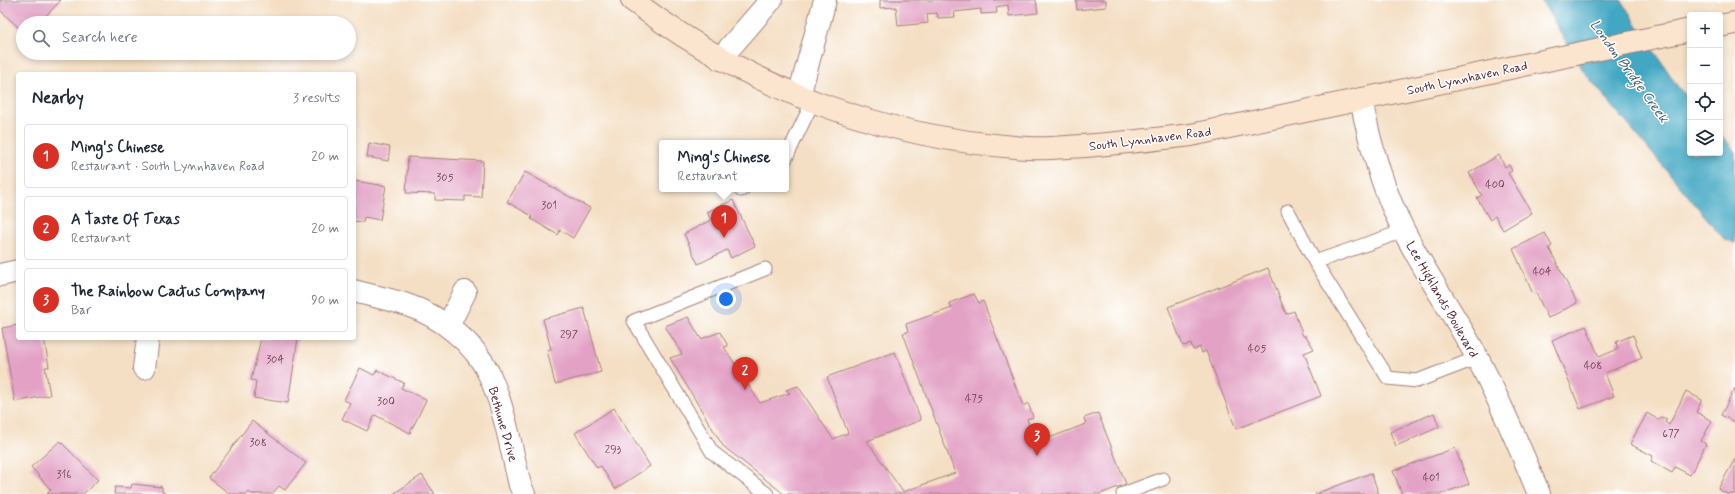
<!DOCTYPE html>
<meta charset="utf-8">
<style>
:root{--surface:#fff;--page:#f6f6f7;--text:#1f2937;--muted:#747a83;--line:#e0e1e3;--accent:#d93025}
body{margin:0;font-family:Mynerve,sans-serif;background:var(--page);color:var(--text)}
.controls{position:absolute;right:12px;top:12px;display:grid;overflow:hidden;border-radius:4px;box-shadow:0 2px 6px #0003}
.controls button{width:36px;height:36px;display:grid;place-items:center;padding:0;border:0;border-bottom:1px solid var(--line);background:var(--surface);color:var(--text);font:20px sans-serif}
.you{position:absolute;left:726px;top:299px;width:14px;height:14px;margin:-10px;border:3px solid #fff;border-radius:50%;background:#1a73e8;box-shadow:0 0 0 6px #1a73e833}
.badge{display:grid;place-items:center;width:26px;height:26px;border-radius:50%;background:var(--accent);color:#fff;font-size:13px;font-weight:700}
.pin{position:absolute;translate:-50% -33px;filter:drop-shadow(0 1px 2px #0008)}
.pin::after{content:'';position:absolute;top:21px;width:14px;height:12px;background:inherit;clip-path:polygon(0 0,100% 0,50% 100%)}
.popup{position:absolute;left:659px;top:140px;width:130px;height:52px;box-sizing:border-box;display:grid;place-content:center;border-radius:4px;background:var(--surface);filter:drop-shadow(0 1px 3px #0005);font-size:13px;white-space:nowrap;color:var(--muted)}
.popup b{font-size:15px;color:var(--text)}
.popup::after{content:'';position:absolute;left:50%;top:100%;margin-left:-8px;border:8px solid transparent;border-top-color:var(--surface)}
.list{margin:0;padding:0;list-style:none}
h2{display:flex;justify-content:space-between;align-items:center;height:52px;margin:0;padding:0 16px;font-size:17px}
h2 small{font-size:13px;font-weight:400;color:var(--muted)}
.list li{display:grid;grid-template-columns:26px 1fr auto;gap:12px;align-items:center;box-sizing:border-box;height:64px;margin:0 8px 8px;padding:0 8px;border:1px solid var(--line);border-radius:4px}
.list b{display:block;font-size:15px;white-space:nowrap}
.list p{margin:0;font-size:13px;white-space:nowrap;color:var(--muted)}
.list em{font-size:13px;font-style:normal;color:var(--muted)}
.icon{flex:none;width:22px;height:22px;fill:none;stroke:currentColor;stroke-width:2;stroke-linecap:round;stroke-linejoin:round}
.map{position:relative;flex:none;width:1735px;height:494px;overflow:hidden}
.search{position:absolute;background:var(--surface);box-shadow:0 2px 6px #0003;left:16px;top:16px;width:340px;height:44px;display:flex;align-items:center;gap:10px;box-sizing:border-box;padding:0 14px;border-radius:22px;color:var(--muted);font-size:15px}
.panel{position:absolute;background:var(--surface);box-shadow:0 2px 6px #0003;left:16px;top:72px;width:340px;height:268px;border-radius:4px}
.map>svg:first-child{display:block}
.water{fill:#43a7c3;stroke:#466377}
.building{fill:#e3a2c5}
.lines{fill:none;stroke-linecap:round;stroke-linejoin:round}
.lane-casing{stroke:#9f7f78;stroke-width:15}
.street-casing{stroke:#9f7f78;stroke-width:24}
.secondary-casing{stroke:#9f7f78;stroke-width:24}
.lane{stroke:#fff;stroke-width:13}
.street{stroke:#fff;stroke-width:22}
.secondary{stroke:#fce5cf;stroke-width:22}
.labels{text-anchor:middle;stroke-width:3;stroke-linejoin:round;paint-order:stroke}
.number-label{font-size:11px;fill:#704052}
.street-label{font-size:13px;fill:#4a1f2b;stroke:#fff}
.water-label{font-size:14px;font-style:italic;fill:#475c6f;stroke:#fff}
</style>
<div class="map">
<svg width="1735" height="494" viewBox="0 0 1735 494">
<rect width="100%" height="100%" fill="#fff"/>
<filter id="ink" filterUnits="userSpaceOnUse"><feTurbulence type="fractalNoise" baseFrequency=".025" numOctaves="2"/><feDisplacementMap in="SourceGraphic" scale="8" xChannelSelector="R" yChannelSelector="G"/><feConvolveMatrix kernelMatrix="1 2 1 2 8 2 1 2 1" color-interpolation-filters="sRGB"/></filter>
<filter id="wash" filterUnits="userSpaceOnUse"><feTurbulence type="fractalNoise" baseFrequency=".012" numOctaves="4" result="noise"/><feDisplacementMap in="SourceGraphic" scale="16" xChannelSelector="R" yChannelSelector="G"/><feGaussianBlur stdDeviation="0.9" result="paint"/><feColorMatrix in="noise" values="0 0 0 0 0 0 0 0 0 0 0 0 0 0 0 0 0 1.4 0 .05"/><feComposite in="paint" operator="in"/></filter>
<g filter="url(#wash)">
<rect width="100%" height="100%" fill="#f4dfc4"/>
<path class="water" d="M1541,0H1621L1678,87L1690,101V153H1720V134L1735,150V243L1724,239L1584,72Z"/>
<g id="blocks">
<path class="building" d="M0,0H61L42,20L39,18L34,23H23V32L0,10Z
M880,0H1036L1038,13L1009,16L1008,5L996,7L997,13L981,14V9L954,12L955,17L938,18L937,13L927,14L928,23L898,26L896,7L880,8Z
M1076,0H1106V7L1077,10Z
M369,143L390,147L388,161L367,157Z
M1499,155L1505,167L1509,165L1512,171L1508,173L1532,213L1503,230L1495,216L1490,220L1477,198L1482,195L1469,173Z
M408,157L483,161L481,197L465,196V201L435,200V194L406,193Z
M525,172L590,208L573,238L560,230L558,235L531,219L532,216L507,202Z
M354,181L386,186L380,220L364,217L363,222L354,221Z
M733,200L755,246L731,258L727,250L698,264L684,234L711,220L707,212Z
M1545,233L1552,246L1549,248L1577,303L1548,318L1536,293L1533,294L1513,249Z
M1268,268L1286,314L1294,311L1303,336H1306L1314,349L1304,353L1321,396L1236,429L1206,351L1202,353L1200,347L1193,350L1191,344L1183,346L1168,307Z
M974,294L979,303L983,301L1023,406L1028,403L1033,417L1027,419L1036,443L1086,424L1084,418L1098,413L1126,484L1100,494H784L723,446L670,358L682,354L665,326L688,317L701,339L720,332L728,346L724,347L760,403L790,393L786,390L798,386L833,439L848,433L827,377L895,352L921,420L867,441L903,492L955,473L903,333L908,332L906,324L952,308L949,303Z
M584,308L601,372L555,384L547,350L551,349L543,319Z
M18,325V338H44L49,367H45L50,395L15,402L2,328Z
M1586,326L1599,357L1618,349L1616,342L1633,335L1642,358L1605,373L1614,396L1580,409L1552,340Z
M261,338H298L288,403L254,398L256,381L251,380Z
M360,368L374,375L377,370L404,383L401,388L426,400L410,433L375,415L367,431L342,419L350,403L344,400Z
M1735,388V420L1734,422L1721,415Z
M1686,391L1702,400L1696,412L1712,421L1701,441L1706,444L1690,475L1675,467L1672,473L1651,461L1653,456L1630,444L1647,413L1659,420L1661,417L1667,419L1665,422L1669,425Z
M614,408L650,466L615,489L601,466L597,468L575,433Z
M1434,413L1439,427L1396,446L1390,432Z
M252,421L306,463L285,490L279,486L272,494H251L249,492L247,494H230L209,478Z
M60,441L98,480L83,494H47L51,490L31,467Z
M1455,448L1469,484L1440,494H1402L1393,471Z
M1735,459V494H1727L1718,489Z
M1371,473L1379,494H1315Z
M422,475L435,494H393Z
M132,484L162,487V492L167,494H114L115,487L131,488Z"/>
</g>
</g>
<g filter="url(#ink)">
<use href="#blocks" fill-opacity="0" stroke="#9f7f78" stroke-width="1"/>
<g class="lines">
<g class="lane-casing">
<path id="lane" d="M786,158L813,101
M741,190L743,189
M1288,211L1315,262L1388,378L1417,381L1477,358
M1315,262L1404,231
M765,269L634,321L712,452L767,494
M1123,494L1163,479"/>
</g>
<g class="street-casing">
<path id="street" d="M720,59L771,0
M799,96L825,0
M1361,99C1370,145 1382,189 1404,231C1426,275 1455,315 1478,359C1501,403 1520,448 1539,494
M0,275L18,271
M354,291C372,296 390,299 407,305C440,316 474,342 489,374C505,409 511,449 520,485L524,494
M448,326L465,292
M144,368L148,338"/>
</g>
<g class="secondary-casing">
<path id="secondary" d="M632,0C748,88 883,139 1028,148C1041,149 1054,148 1067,147C1109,145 1149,140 1191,135L1690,30
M1720,26L1735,23"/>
</g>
<use href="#lane" class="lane"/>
<use href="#street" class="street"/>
<use href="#secondary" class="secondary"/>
</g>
</g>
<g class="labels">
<g class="number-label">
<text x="445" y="181">305</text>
<text x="1495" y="188">400</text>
<text x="549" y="209">301</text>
<text x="1542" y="275">404</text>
<text x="569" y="338">297</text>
<text x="1257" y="352">405</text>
<text x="275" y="363">304</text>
<text x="1593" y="369">408</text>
<text x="974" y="402">475</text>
<text x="386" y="405">300</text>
<text x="1671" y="437">677</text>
<text x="258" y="446">308</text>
<text x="613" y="453">293</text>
<text x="64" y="478">316</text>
<text x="1431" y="481">401</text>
</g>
<g class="street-label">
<text transform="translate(1467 77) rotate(-12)" y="5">South Lynnhaven Road</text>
<text transform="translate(1150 138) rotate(-7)" y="5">South Lynnhaven Road</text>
<text transform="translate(1443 299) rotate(60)" y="5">Lee Highlands Boulevard</text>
<text transform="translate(504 424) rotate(74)" y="5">Bethune Drive</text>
</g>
<g class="water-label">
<text transform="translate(1630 71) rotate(54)" y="5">London Bridge Creek</text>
</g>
</g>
</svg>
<div class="controls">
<button>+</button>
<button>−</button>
<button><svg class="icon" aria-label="locate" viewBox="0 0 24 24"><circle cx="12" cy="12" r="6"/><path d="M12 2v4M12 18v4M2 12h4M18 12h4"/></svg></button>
<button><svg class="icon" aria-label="layers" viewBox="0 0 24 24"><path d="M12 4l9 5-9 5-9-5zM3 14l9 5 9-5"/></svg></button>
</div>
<div class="you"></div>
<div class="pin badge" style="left:724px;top:238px">1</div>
<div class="popup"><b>Ming's Chinese</b>Restaurant</div>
<div class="pin badge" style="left:745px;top:390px">2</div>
<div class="pin badge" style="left:1037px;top:456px">3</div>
<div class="search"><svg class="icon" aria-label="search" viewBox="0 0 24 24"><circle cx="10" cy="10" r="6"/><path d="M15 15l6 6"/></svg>Search here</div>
<section class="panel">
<h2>Nearby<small>3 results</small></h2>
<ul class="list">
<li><span class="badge">1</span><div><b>Ming's Chinese</b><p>Restaurant · South Lynnhaven Road</p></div><em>20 m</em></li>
<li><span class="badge">2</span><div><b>A Taste Of Texas</b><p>Restaurant</p></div><em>20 m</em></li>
<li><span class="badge">3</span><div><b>The Rainbow Cactus Company</b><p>Bar</p></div><em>90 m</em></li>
</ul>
</section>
</div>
